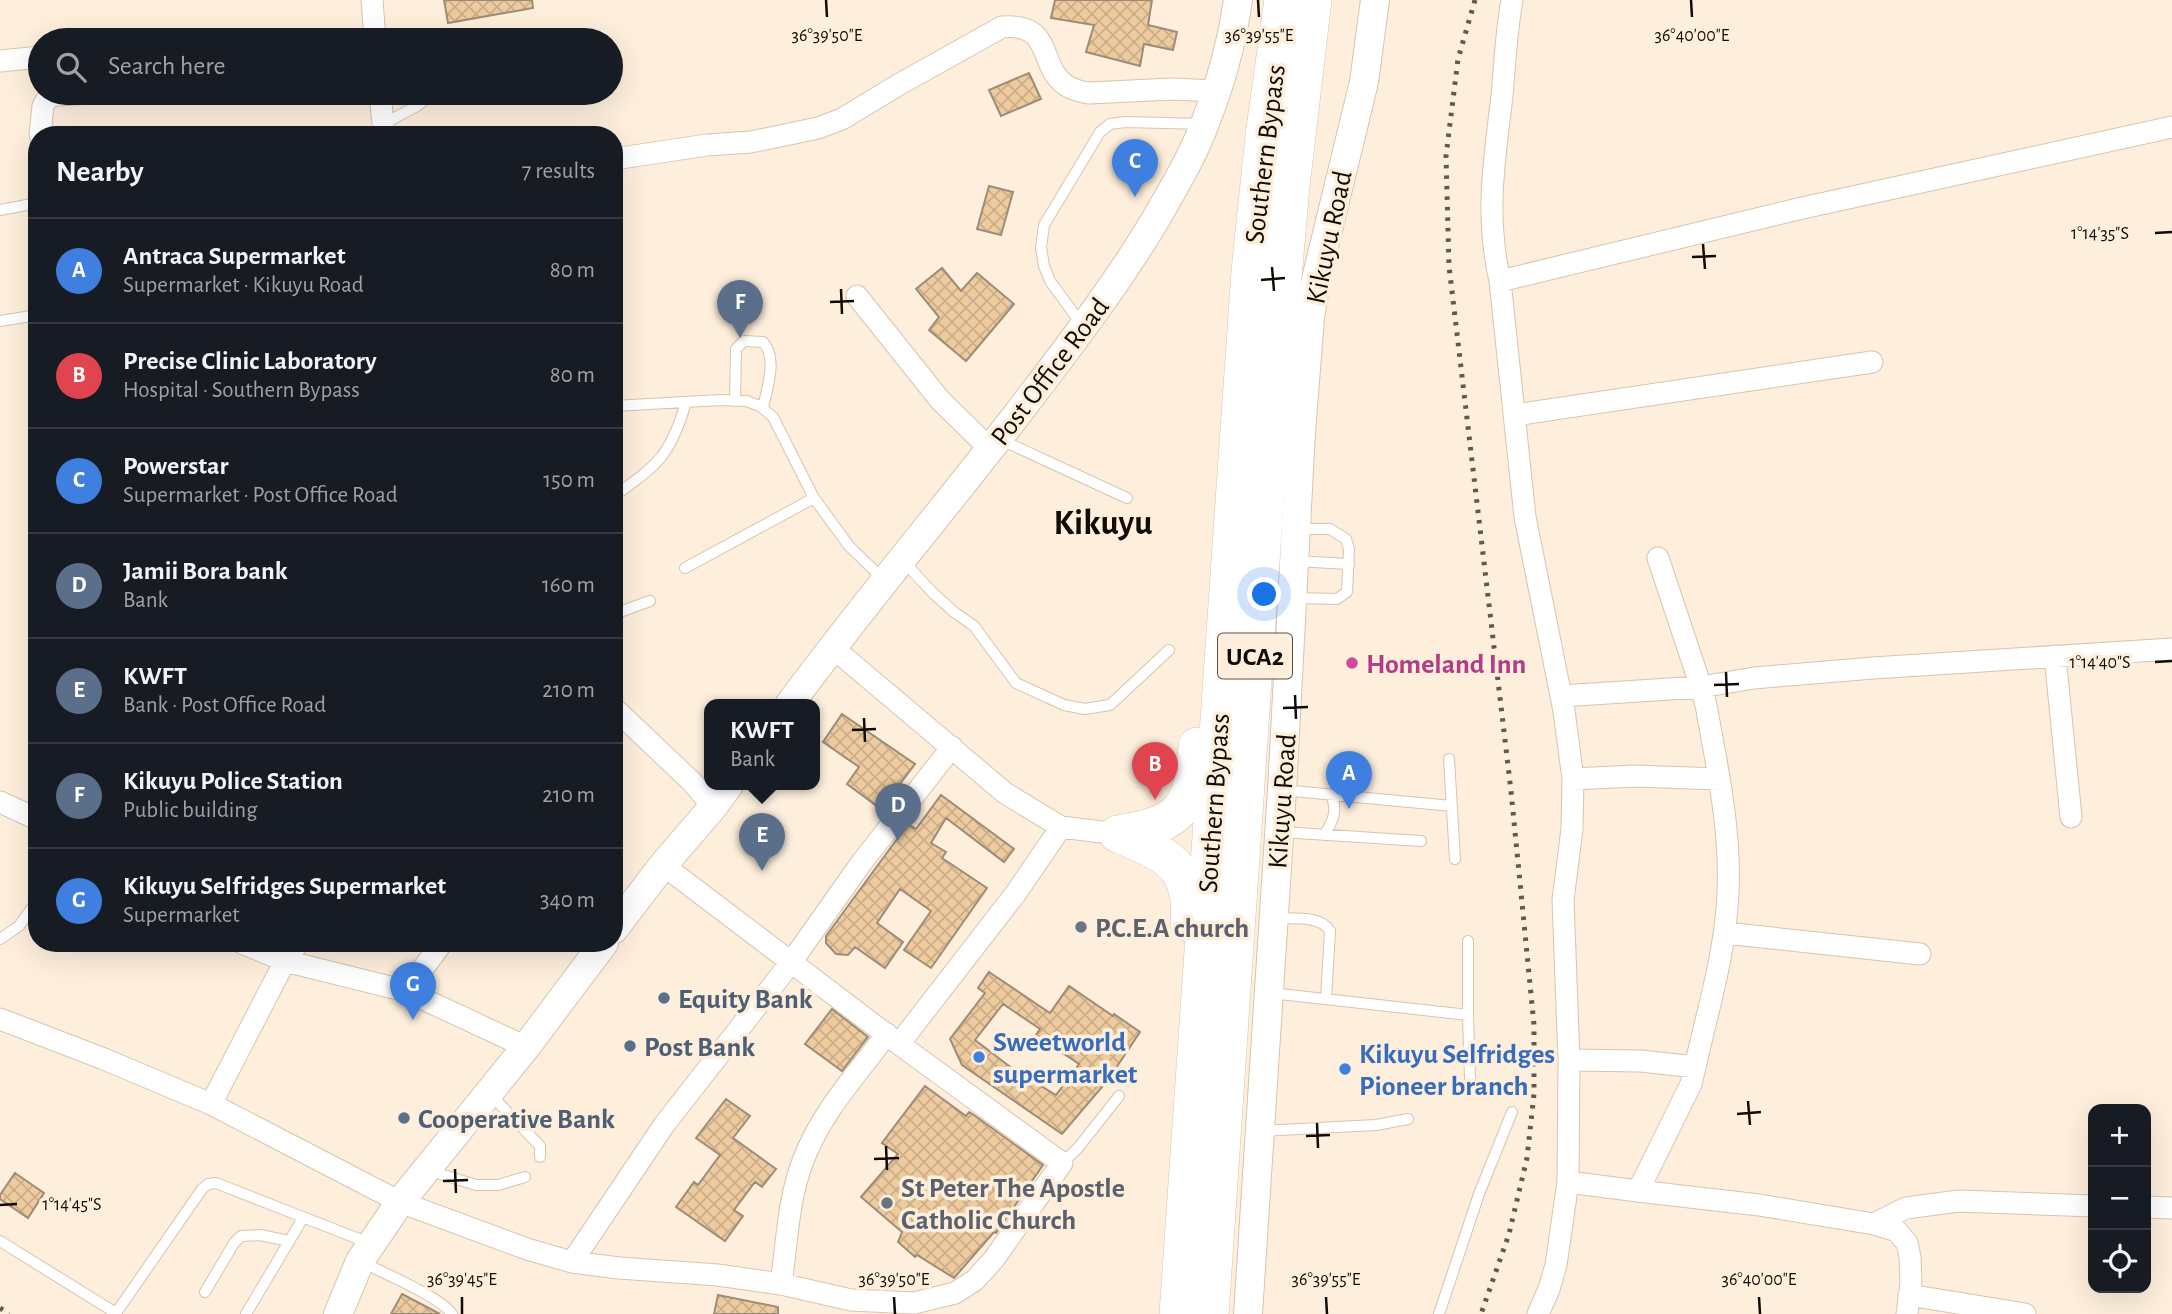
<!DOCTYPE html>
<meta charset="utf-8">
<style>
:root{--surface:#171b24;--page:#20242c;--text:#f1f3f6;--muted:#9ea1a6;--line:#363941;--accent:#db2777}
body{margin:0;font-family:"Alegreya Sans",sans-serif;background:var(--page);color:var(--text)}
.controls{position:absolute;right:21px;bottom:21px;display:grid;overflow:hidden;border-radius:14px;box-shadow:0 7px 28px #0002}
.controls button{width:63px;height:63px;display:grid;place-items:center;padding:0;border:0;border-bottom:2px solid var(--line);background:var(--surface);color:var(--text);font:35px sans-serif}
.you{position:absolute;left:1265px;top:595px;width:24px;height:24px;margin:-18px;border:5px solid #fff;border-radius:50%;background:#1a73e8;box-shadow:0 0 0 10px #1a73e833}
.badge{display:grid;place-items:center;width:46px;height:46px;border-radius:50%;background:var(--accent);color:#fff;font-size:23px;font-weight:700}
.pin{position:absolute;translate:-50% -58px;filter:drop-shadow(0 2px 4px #0008)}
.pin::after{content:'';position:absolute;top:37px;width:24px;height:21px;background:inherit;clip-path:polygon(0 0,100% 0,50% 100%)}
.popup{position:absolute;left:704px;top:699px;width:116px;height:91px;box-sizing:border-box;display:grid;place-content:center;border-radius:14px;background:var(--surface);filter:drop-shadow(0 2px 5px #0005);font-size:23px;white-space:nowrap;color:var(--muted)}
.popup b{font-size:26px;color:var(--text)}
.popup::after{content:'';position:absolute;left:50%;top:100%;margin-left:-14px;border:14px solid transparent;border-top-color:var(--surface)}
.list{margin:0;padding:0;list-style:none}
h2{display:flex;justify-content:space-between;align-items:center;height:91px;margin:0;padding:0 28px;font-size:30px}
h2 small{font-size:23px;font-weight:400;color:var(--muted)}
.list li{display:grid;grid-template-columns:46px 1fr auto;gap:21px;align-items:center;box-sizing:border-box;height:105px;padding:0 28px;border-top:2px solid var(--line)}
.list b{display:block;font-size:26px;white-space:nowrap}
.list p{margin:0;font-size:23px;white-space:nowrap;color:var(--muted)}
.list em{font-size:23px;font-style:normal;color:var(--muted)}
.icon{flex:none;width:38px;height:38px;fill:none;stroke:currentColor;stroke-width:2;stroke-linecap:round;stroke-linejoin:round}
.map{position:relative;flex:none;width:2172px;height:1314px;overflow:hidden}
.search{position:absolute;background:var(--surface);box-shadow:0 7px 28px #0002;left:28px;top:28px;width:595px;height:77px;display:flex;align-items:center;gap:18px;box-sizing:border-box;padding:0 24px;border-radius:38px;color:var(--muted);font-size:26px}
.panel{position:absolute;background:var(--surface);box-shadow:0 7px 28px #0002;left:28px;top:126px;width:595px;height:826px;border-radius:28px}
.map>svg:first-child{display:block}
.building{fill:url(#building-cross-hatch);stroke:#9d8c78;stroke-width:2;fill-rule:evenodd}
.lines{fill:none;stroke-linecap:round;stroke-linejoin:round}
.lane-casing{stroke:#d6c4ae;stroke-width:12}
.street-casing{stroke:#d6c4ae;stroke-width:23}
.secondary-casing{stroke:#d6c4ae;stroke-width:30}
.highway-casing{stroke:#d6c4ae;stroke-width:38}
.lane{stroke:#fff;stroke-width:10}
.street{stroke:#fff;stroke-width:21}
.secondary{stroke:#fff;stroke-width:28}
.highway{stroke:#fff;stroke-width:37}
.rail{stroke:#61594e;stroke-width:5;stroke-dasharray:3.5 7;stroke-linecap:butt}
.ticks{fill:none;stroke:#100b04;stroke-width:2.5}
.hotel-dot{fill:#d1479c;stroke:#feefdd;stroke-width:2.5}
.worship-dot{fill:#6b7280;stroke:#feefdd;stroke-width:2.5}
.service-dot{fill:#5c6f8a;stroke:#feefdd;stroke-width:2.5}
.shop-dot{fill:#3f7fe0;stroke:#feefdd;stroke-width:2.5}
.labels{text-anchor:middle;stroke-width:7;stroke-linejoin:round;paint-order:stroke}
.shield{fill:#feefdd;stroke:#574f45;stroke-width:2}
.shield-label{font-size:26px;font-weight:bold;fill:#100b04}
.street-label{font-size:28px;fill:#100b04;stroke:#feefdd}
.hotel-label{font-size:28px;font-weight:bold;fill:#b23c85;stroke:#feefdd;text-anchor:start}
.worship-label{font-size:28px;font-weight:bold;fill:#5b616d;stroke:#feefdd;text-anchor:start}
.service-label{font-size:28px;font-weight:bold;fill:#4e5e75;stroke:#feefdd;text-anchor:start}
.shop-label{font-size:28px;font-weight:bold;fill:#366cbe;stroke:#feefdd;text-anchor:start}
.district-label{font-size:35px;font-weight:bold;fill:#100b04;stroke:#feefdd}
.ticks-label{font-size:18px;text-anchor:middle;fill:#100b04;stroke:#feefdd;stroke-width:7;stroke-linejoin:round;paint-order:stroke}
</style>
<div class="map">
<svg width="2172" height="1314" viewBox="0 0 2172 1314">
<defs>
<pattern id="building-cross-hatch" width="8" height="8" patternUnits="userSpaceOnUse" patternTransform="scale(1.75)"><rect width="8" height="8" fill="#eecb9f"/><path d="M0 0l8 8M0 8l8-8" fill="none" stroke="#cbad87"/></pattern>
</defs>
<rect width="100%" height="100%" fill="#feefdd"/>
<path class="building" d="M444,0H532L533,8L448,23Z
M1055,0H1152L1148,25L1177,32L1173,50L1144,44L1140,66L1086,52L1094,25L1051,18Z
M1029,73L1041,99L1001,116L989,90Z
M989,186L1013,192L1001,235L977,229Z
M942,268L961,291L977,273L1014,304L966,361L929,330L939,317L916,289Z
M842,714L915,764L881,809L847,784L859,767L823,742Z
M941,795L1014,849L1004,862L946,818L931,843L946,852L942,858L987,888L931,968L904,950L931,911L900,889L877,923L903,942L885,968L855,947L848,955L836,954L826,943V936L908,824L916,829Z
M989,972L1050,1013L1069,986L1113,1016L1114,1014L1140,1032L1108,1080L1062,1134L962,1065L950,1039L985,993L978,988ZM1003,1004L1040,1029L1036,1035L1079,1064L1056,1095L1013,1069L975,1040Z
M832,1009L868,1037L842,1071L805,1044Z
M925,1086L966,1116L969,1112L974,1115L1043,1165L996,1233L994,1232L954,1278L917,1255L915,1257L898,1242L902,1232L861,1197L898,1154L882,1143Z
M726,1099L750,1116L733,1138L776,1169L762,1187L755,1182L734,1210L743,1216L725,1241L676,1207L694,1182L698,1185L720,1155L696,1138Z
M15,1173L44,1193L28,1218L0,1199V1195Z
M402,1294L440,1314H391Z
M718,1295L778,1307V1314H714Z"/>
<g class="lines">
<g class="lane-casing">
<path id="lane" d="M383,124L417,106L434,93
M0,210L37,203
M0,321L37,315
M1082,325L1050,281L1044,266L1041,247L1044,225L1100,132L1110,124L1125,122L1204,124
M735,401L736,349L744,341L763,342C778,359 767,387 763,408
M614,406L720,400L746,401L760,406L773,417L814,498L849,546L884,580
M999,439L1127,498
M614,496C658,465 671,455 686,402
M902,560L933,593L954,612L974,626L1016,683L1064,705L1085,709L1110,705L1169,650
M1295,561L1349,564
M685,568L814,498
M1294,598L1337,599L1347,592L1349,549L1346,539L1330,529H1296
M614,614L650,601
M1449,759L1455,859
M1282,790L1452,806
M1282,832L1421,841
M1324,835C1333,822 1338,810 1331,795
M1276,918C1293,919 1321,915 1330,931L1326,999
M0,939L19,926L37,901
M1271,993L1468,1015L1470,1079
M1468,1015V941
M491,1095L540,1146V1157
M1262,1131L1376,1125L1408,1119
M1062,1163L1078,1148L1119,1096
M427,1170L476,1185H498L525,1177
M0,1241L116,1313L202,1189L208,1184L216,1183L369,1243
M360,1261C381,1272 441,1297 452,1314
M205,1292L234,1243L241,1236L260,1235L289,1241
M246,1314L303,1218
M1439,1314L1479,1194L1512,1112"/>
</g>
<g class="street-casing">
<path id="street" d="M372,0L375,40
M1512,0C1506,33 1505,62 1502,96C1494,163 1485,214 1500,281L1525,517L1564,711L1573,779L1572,829L1563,900L1569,1060L1568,1182L1556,1265L1549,1289L1538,1314
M0,61L40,57
M380,93L384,135
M40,135L43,106L48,97L59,95L90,93
M614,159L707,145L751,142L818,128L842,119L898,85L1002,27C1055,22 1037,67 1067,86C1074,90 1082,92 1089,93L1172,89L1216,91
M1500,281L1798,209L2172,127
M857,296L940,400L990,449
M1514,415L1872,362
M832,647L1005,793L1061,827L1118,834
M2055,656L2071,817
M1561,696L1701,687L1658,558
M614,708L693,783L713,807
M1573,779L1635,776L1719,779
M0,802L37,819
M1725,933L1920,954
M242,943L285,961L406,991L526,1047
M406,991L442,943
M0,1019L104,1059L211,1104L400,1202L527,1249L572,1262L619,1268L718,1275L781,1284L851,1300L914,1303L955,1293L975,1280L994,1259L1062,1163L899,1044L663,865
M899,1044L1016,893L1061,827
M1569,1060L1641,1061L1695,1067
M211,1104L285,961L298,943
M1568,1182L1638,1191L1691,1084L1695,1067C1708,1009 1726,951 1728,892C1731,829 1717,767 1706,705L1701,687L1754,678L1873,668L2172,649
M1638,1191L1759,1205L1874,1224L1897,1231L1907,1243L1910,1257L1911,1284L1907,1314
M2146,1207L2172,1208
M1874,1224L1906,1208L1959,1201L2093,1206
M572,1262L664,1125L792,961L862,862L952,747
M781,1284C787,1243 788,1199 803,1161C820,1114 857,1074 887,1034
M1909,1295L2025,1314"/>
</g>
<g class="secondary-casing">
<path id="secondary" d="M789,705C863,605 943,510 1019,412C1067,349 1116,286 1157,217C1174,187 1193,156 1205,123C1221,83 1232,42 1238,0
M614,929L663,865L713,807L729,785
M338,1314L360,1261L400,1202L526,1047L604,943
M1248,1314L1282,790L1301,432L1310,318L1316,279L1364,82L1375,0"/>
</g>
<g class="highway-casing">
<path id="highway" d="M1118,834C1181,824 1193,809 1197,746
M1118,834C1165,854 1194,864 1189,923
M1178,1314L1250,271L1264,136L1283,0
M1210,1314L1271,415L1291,186L1313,0"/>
</g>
<use href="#lane" class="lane"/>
<use href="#street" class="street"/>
<use href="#secondary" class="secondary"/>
<use href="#highway" class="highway"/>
<path class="rail" d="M1475,0L1458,59L1446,156L1449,266L1511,791L1534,1025V1094L1527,1158L1509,1234L1481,1314
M0,1308L9,1314"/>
</g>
<path class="ticks" d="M826,0L827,17M1258,0L1259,17M1691,0L1692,17M2155,233L2172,232M1703,244L1705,269M1692,257L1716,256M1272,267L1274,291M1261,280L1285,278M841,289L842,314M830,302L854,301M2155,662L2172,661M1726,672L1727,697M1714,685L1739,684M1295,695L1296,719M1283,708L1308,707M864,718L865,742M852,730L876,729M1748,1101L1750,1125M1737,1114L1761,1112M1317,1123L1318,1148M1306,1136L1330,1135M886,1146L887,1170M874,1159L899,1158M455,1169L456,1193M443,1181L468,1180M0,1205L17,1204M462,1297V1314M894,1297L895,1314M1326,1297L1327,1314M1759,1297L1760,1314"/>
<circle class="hotel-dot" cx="1352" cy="663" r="7"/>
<g class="worship-dot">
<circle cx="1081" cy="927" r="7"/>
<circle cx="887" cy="1203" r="7"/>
</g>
<g class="service-dot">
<circle cx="664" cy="998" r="7"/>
<circle cx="630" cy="1046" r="7"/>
<circle cx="404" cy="1118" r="7"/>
</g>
<g class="shop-dot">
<circle cx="979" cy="1057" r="7"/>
<circle cx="1345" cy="1069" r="7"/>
</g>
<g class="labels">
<rect class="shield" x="1218" y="633.5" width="74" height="45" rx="5"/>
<g class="shield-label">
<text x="1255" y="665">UCA2</text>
</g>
<g class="street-label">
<text transform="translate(1264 154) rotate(-83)" y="10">Southern Bypass</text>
<text transform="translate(1328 237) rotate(-78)" y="10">Kikuyu Road</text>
<text transform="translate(1049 371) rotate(-53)" y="10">Post Office Road</text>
<text transform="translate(1281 801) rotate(-86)" y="10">Kikuyu Road</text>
<text transform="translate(1213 803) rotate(-86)" y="10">Southern Bypass</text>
</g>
<g class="hotel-label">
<text x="1366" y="673">Homeland Inn</text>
</g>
<g class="worship-label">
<text x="1095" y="937">P.C.E.A church</text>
<text x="901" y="1197">St Peter The Apostle<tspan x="901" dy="32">Catholic Church</tspan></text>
</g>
<g class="service-label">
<text x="678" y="1008">Equity Bank</text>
<text x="644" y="1056">Post Bank</text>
<text x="418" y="1128">Cooperative Bank</text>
</g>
<g class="shop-label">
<text x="993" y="1051">Sweetworld<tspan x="993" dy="32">supermarket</tspan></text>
<text x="1359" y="1063">Kikuyu Selfridges<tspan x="1359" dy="32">Pioneer branch</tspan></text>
</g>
<g class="district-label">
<text x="1103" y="534">Kikuyu</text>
</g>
</g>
<g class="ticks-label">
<text x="827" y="41">36°39'50"E</text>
<text x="1259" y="41">36°39'55"E</text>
<text x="1692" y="41">36°40'00"E</text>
<text x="2100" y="239">1°14'35"S</text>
<text x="2100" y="668">1°14'40"S</text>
<text x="72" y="1210">1°14'45"S</text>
<text x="462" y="1285">36°39'45"E</text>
<text x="894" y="1285">36°39'50"E</text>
<text x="1326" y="1285">36°39'55"E</text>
<text x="1759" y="1285">36°40'00"E</text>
</g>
</svg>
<div class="controls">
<button>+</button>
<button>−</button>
<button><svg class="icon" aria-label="locate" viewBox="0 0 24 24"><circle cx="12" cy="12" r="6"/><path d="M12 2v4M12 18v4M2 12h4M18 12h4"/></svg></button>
</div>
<div class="you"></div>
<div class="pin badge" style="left:1349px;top:809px;background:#3f7fe0">A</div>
<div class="pin badge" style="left:1155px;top:800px;background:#e0444e">B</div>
<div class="pin badge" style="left:1135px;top:197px;background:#3f7fe0">C</div>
<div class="pin badge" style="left:898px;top:841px;background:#5c6f8a">D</div>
<div class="pin badge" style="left:762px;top:871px;background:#5c6f8a">E</div>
<div class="popup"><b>KWFT</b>Bank</div>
<div class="pin badge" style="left:740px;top:338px;background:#5c6f8a">F</div>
<div class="pin badge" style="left:413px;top:1020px;background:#3f7fe0">G</div>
<div class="search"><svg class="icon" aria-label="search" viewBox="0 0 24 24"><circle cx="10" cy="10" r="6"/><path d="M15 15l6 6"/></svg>Search here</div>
<section class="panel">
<h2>Nearby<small>7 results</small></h2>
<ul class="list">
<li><span class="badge" style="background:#3f7fe0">A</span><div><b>Antraca Supermarket</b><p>Supermarket · Kikuyu Road</p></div><em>80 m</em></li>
<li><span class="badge" style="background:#e0444e">B</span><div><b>Precise Clinic Laboratory</b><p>Hospital · Southern Bypass</p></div><em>80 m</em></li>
<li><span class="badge" style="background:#3f7fe0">C</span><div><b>Powerstar</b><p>Supermarket · Post Office Road</p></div><em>150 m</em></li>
<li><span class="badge" style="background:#5c6f8a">D</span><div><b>Jamii Bora bank</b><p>Bank</p></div><em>160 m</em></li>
<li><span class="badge" style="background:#5c6f8a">E</span><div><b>KWFT</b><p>Bank · Post Office Road</p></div><em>210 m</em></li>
<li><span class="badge" style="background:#5c6f8a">F</span><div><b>Kikuyu Police Station</b><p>Public building</p></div><em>210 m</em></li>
<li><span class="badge" style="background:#3f7fe0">G</span><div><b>Kikuyu Selfridges Supermarket</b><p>Supermarket</p></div><em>340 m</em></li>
</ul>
</section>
</div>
